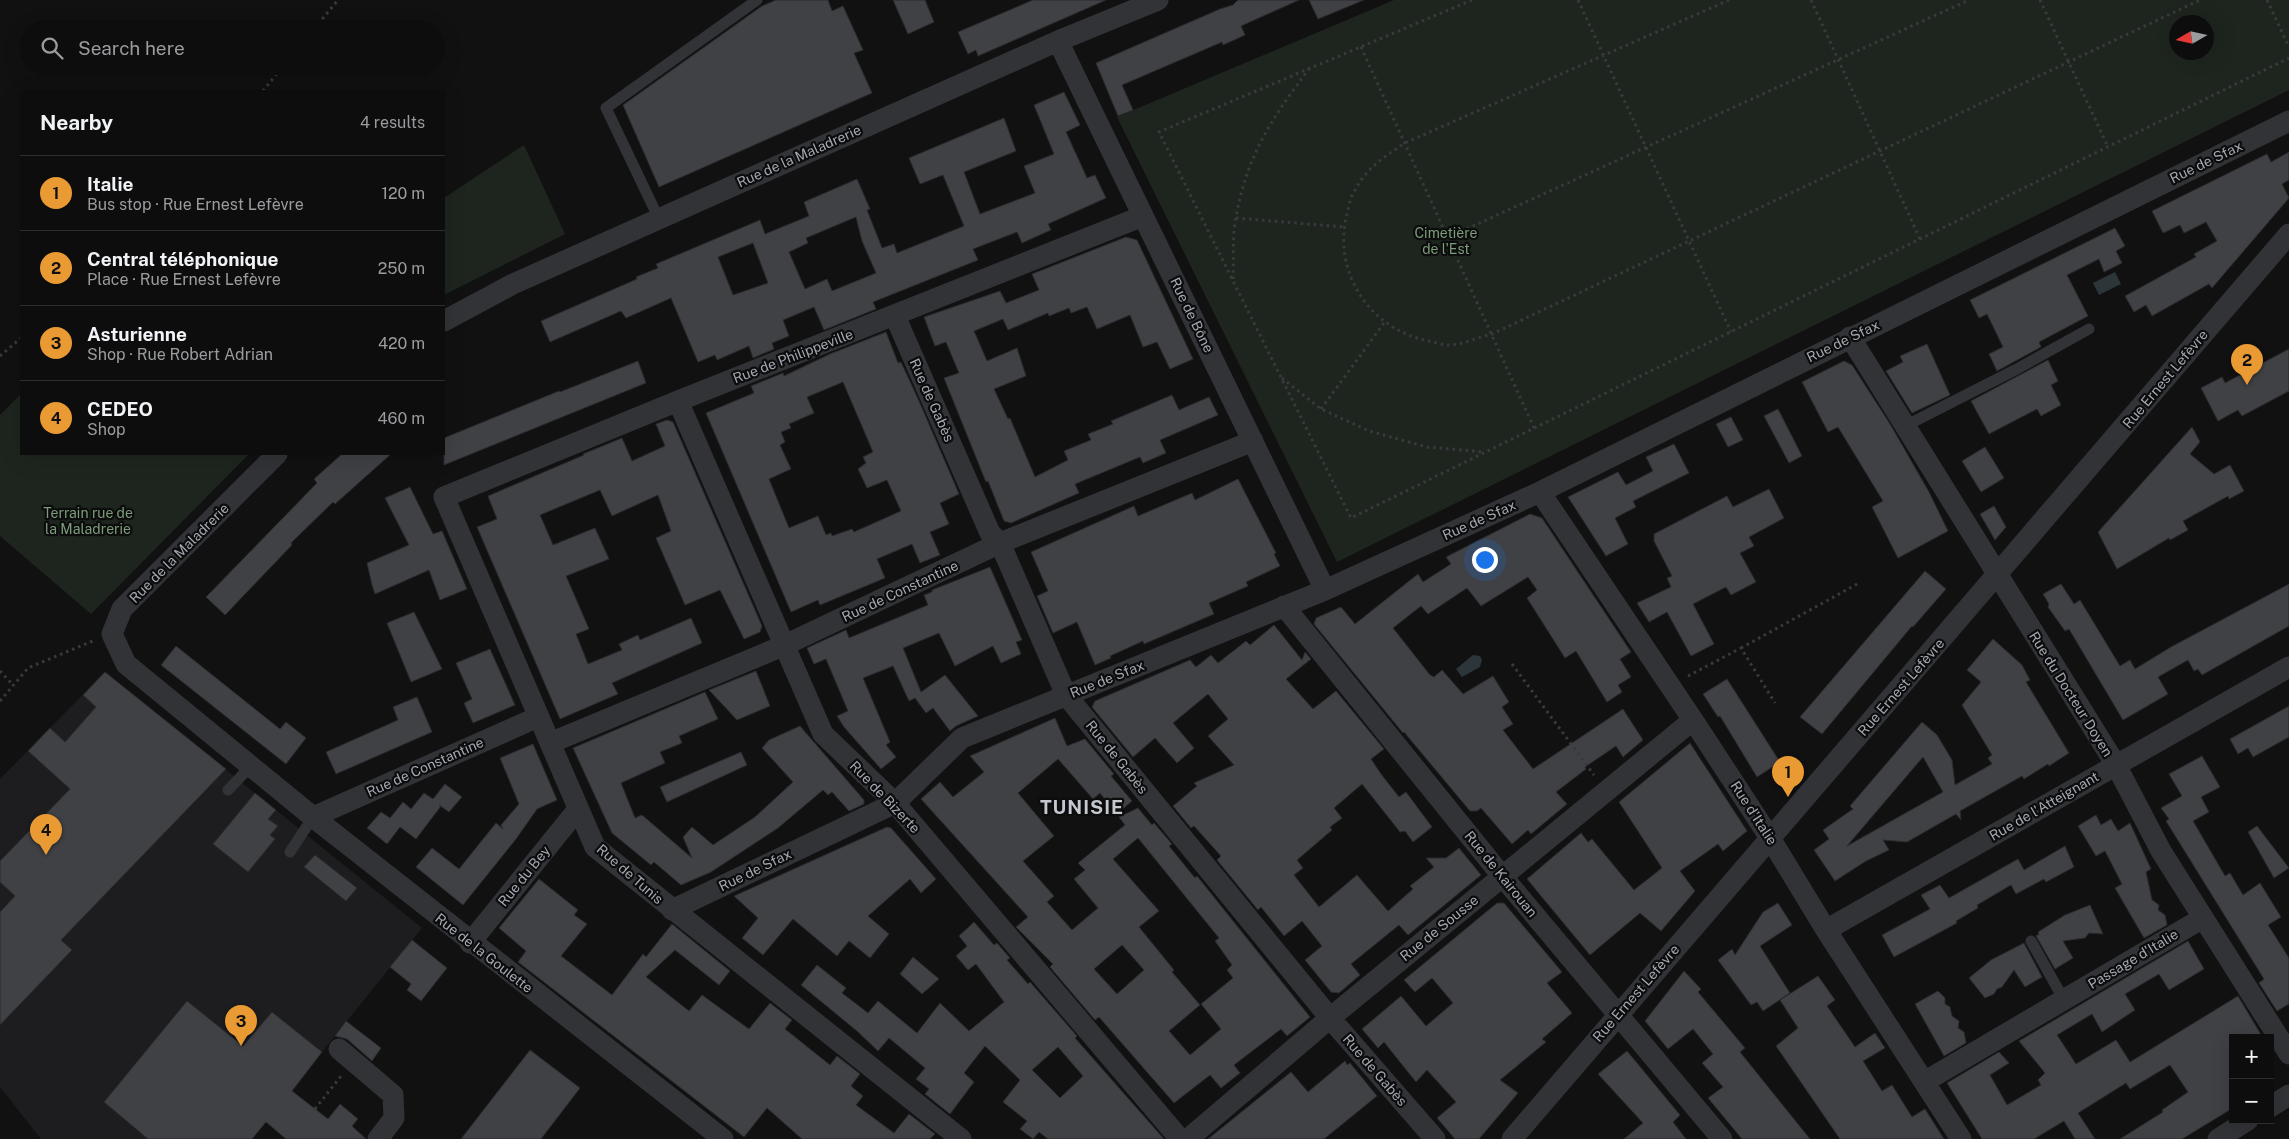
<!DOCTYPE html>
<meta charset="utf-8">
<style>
:root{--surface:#0d0d0e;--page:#161617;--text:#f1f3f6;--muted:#9a9c9e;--line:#2d2d2e;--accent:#e99a33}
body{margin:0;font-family:"Public Sans",sans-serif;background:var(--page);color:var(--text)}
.controls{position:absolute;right:15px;bottom:15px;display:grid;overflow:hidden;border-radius:0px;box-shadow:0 5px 20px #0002}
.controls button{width:45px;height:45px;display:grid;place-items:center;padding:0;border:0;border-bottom:1px solid var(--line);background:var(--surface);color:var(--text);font:25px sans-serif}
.compass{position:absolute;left:2169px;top:15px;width:45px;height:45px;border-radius:50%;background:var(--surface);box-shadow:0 5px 20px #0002;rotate:261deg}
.you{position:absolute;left:1484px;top:559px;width:18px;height:18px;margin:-12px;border:4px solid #fff;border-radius:50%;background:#1a73e8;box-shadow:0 0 0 8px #1a73e833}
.badge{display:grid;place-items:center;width:32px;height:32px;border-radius:50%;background:var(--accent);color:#111;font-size:16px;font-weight:700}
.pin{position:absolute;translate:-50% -41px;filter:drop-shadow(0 1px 2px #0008)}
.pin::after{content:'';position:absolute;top:26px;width:18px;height:15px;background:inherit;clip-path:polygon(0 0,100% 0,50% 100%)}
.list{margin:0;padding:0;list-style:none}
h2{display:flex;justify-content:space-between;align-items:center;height:65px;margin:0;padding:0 20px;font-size:21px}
h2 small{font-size:16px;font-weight:400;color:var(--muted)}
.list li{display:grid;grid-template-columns:32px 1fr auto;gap:15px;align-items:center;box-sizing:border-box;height:75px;padding:0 20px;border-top:1px solid var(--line)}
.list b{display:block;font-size:19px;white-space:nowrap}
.list p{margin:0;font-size:16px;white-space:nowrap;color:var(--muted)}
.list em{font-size:16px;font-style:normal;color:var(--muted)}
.icon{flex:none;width:28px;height:28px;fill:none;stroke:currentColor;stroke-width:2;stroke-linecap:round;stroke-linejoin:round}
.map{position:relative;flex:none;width:2289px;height:1139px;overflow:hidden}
.search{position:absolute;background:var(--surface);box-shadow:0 5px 20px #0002;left:20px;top:20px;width:425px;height:55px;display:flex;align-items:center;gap:12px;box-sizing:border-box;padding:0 18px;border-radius:28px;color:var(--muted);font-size:19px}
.panel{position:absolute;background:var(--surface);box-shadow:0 5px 20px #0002;left:20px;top:90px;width:425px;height:365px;border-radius:0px}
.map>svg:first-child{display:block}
.built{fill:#1d1d1f}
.green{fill:#1e251e;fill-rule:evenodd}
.water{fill:#2b353a}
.building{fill:#404145;stroke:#2b2b2e;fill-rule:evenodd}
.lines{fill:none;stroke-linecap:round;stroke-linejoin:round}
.path{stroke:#383a3e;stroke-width:3;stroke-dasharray:2.5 4;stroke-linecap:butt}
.lane{stroke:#323337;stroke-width:11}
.street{stroke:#323337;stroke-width:21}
.labels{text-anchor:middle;stroke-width:4.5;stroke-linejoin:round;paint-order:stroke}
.street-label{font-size:14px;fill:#a3a9b2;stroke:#0c0c0d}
.park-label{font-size:14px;fill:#7c9d7a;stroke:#0c0c0d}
.district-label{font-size:19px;font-weight:bold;letter-spacing:1px;fill:#c4c8cf;stroke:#0c0c0d}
</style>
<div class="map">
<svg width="2289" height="1139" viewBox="0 0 2289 1139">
<rect width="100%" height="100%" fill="#111112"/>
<path class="built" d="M105,672L422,928L252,1139H41L0,1087V779Z"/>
<path class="green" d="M1394,0H2289V90L1337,562L1117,117ZM2176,22H2206V52H2176Z
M524,145L565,234L444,295V198Z
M21,394V454H249L91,614L0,536V415Z"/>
<path class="water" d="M2115,272L2121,284L2099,295L2093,283Z
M1473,655L1480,656L1482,660L1480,667L1462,677L1456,669Z"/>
<path class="building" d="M776,0H828L832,11L843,6L863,50L854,53L872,93L659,187L623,105L762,6Z
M893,0H925L934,22L908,34Z
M1033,0H1106L978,56L976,50L968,54L958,32Z
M1238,0H1299L1241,26L1245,35L1223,45L1222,42L1122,85L1133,110L1118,116L1096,63L1220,9L1233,5Z
M1309,0H1364L1318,19Z
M1064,92L1080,125L1066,132L1087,178L1095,175L1106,198L1048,224L1051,230L1022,243L1017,232L973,249L978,260L873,302L876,309L824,330L814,307L783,320L789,336L772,343L774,349L753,358L749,346L717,360L715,355L698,362L671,298L626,318L621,311L550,342L541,321L637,279L636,277L658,268L656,264L760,220L765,234L809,216L804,202L857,179L870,209L867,210L882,248L894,244L897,253L964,226L943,175L920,184L909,158L1004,118L1016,151L964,172L980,214L1035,193L1024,166L1054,154L1034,105ZM856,217L862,241L876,273L832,291L827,279L805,289L789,252L808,243L806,238ZM753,243L768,283L733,295L718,257Z
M2289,152V180L2282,184L2289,198L2212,288L2209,284L2152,316L2146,305L2134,312L2125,296L2196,257L2194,254L2217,241L2206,222L2184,233L2180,225L2163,233L2152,211L2267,154L2271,162Z
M2115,228L2125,246L2116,251L2122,263L2104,272L2099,259L2067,275L2088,316L2039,342L2041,347L1997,371L1989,354L2003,347L1987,314L1979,318L1970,300Z
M1126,237L1137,240L1193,359L1170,369L1157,342L1143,347L1130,315L1097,329L1087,307L1071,313L1069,308L1049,316L1048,313L1008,330L1003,319L974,331L987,361L1017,348L1026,376L994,389L1008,419L1010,418L1035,477L1068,460L1064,451L1091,440L1088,434L1113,424L1111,421L1172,395L1179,410L1209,397L1218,415L1160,440L1166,453L1143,463L1140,457L1075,484L1079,493L1011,523L1004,521L988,481L986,482L944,378L959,373L946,342L935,346L924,317L1000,291L1006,303L1039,290L1032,274Z
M886,332L898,363L901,362L919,401L959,494L940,503L949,524L930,532L940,555L920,563L912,544L877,559L885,578L820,605L818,600L791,612L706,413L754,393L751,386L783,373L784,376L830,354ZM843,382L873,452L863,457L866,463L858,469L867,488L887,480L901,511L854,532L852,529L832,536L831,533L826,535L818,516L789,528L769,479L791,469L780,445L785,442L781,432L791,428L789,424L814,413L807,397Z
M1927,344L1950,395L1912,413L1886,371L1903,362L1900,356Z
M2289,349V391L2242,416L2238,410L2218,421L2201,388L2222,377L2225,383Z
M2048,360L2058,381L2051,385L2061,405L2041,416L2037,409L1989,434L1971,401Z
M638,361L646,383L444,465V438L559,391L560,392Z
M1844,361L1852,365L1890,424L1929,492L1948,531L1898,558L1872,507L1883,501L1838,427L1828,432L1802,382Z
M1778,409L1802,456L1789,463L1764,416Z
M1731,417L1743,440L1728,447L1716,424Z
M667,420L673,422L762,626L760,632L744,639L720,590L685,605L656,538L671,531L658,495L612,516L600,490L540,515L553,545L595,528L609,559L566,576L589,629L576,634L588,664L622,650L619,644L638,635L640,640L691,618L702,643L612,683L618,694L560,719L477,527L497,519L488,496L584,455L583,454L622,438L632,461L665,446L656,424Z
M2192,427L2200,442L2190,454L2214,474L2230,465L2244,491L2229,499L2228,496L2183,521L2188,530L2170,540L2169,538L2117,569L2098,532Z
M1674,444L1689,473L1633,501L1636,507L1615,518L1628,544L1606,556L1568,497L1618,472L1626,485L1653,471L1646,457Z
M1985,447L2004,478L1981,492L1962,461Z
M342,454H391L335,504L333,502L291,543L292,545L225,615L206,597L317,483L314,479Z
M1238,479L1276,553L1274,554L1280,566L1246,582L1248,586L1209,603L1214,614L1144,644L1143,641L1110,656L1111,658L1095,665L1077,622L1053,633L1037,596L1048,591L1031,552L1134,506L1138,516L1192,493L1195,500Z
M410,487L433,534L442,531L467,589L440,600L429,570L375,594L372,585L367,563L409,545L385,498Z
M1769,489L1784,518L1749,537L1754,546L1740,553L1756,582L1731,595L1726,587L1693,604L1714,644L1691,656L1667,612L1649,622L1637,603L1671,587L1667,578L1672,576L1654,541V534L1727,496L1733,507Z
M1994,506L2006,527L1995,540L1980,514Z
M1530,514L1542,518L1631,652L1620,659L1631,677L1618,685L1622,692L1607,702L1576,651L1565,658L1527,598L1537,590L1528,577L1481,606L1467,588L1428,614L1421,606L1393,628L1430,675L1434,677L1442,670L1463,694L1493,676L1509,702L1502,707L1513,724L1503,730L1533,769L1623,709L1643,740L1623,757L1616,746L1585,767L1586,769L1556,792L1567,804L1531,834L1528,830L1512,844L1481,808L1477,811H1470L1404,732L1403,733L1314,624L1316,618L1341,607L1355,624L1418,574L1423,582L1451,564L1446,557Z
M990,567L1022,640L1016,642L1021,654L1001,663L993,646L955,666L939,633L903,648L921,692L945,675L978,716L956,726L950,731L933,708L926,713L915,698L909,701L893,666L863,678L890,742L886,745L896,757L881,769L844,727L837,716L848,711L826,659L814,664L807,648L846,630L849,638L928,605L924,595L932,592V590Z
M1925,571L1946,589L1913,627L1912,626L1822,734L1800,717Z
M2061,584L2074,604L2080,600L2120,666L2130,660L2135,669L2171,647L2289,584V626L2202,675L2198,669L2194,671L2188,660L2158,677L2168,694L2123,720L2069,629L2065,631L2048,607L2049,604L2043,594Z
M414,612L442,669L411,682L387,623Z
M1274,625L1302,660L1305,652L1311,659L1286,679L1313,709L1336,691L1384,749L1371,759L1381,774L1399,797L1406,792L1432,827L1413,842L1405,831L1400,832L1362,784L1334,808L1342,818L1330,827L1332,830L1297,860L1303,868L1294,875L1319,907L1357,875L1388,911L1413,889L1410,886L1434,867L1426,858H1446L1459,848L1481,875L1408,935L1399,925L1351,964L1360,975L1339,993L1331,992L1305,960L1322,946L1302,921L1284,936L1261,907L1258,910L1217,860L1221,856L1194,826L1191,828L1173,806L1197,786L1194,783L1234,765L1208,736L1228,719L1208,694L1173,723L1194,748L1177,763L1155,738L1133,757L1092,707L1095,701L1190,660L1196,667L1211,655L1218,663L1246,641L1250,645Z
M1993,639L2022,665L2030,680L2026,682L2069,753L2049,766L2048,764L2024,779L2022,776L1960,811L1961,820L1956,814L1907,842L1883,840L1889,850L1866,861L1835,881L1814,850L1829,839L1823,830L1853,809L1850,806L1922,722L1937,735L1952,760L1955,785L1992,764L1988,758L1992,755L1962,705L1981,682L1967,670ZM1923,757L1943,792L1847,846Z
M176,646L280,729L286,722L306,738L286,764L161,665Z
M490,649L515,705L473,723L464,703L472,699L456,663Z
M756,671L770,706L737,720L709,690Z
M105,672L226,769L61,940L72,950L0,1025V912L15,896L0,882V861L70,789L28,751L50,728L65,742L96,707L83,695Z
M1727,679L1780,762L1757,777L1720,716L1718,717L1703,694Z
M705,692L718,719L679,736L682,743L660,752L665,763L621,783L635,818L642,815L692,858L683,837L692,827L713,845L755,817L793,782L762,748L769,740L800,726L864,800V804L849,811L832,792L828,795L823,790L778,828L711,872L681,885L654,862L651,865L612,833L573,748Z
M417,697L432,732L336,774L326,752L398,720L393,707Z
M2289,706V737L2253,757L2248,748L2238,754L2230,739Z
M1055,718L1067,746L1085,739L1114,774L1111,776L1132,801L1117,814L1100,793L1093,799L1058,759L1018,793L1054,836L1023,861L1054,896L1047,902L1072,930L1098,908L1074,879L1085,870L1078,863L1125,825L1119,817L1138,808L1152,825L1154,823L1172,844L1169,846L1195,878L1197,876L1310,1017L1287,1036L1281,1029L1234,1065L1240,1073L1221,1088L1210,1075L1174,1103L1099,1017L1095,1020L1050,967L1053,964L1016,927L1028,917L921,799L940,782L953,797L984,772L970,756ZM1138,838L1219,938L1215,941L1232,965L1227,970L1233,978L1201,1004L1221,1029L1190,1055L1169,1031L1200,1005L1172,972L1174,970L1139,927L1159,911L1113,859ZM1122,945L1144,970L1117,994L1094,969Z
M1690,743L1747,831L1723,851L1718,844L1680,871L1695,891L1661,931L1640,913L1590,955L1527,879L1581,833L1588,842L1592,839L1634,890L1662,868L1619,802Z
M533,744L557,800L537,809L516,839L463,905L416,867L432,848L459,869L496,823L503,829L501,825L519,804L500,758Z
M741,752L747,765L667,802L660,787Z
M2202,756L2220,787L2201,797L2209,812L2193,821L2225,876L2230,873L2243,895L2260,883L2281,917L2268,925L2289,958V1004L2277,1011L2259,983L2264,979L2166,821L2169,819L2161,808L2182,796L2169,774Z
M445,784L462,797L449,812L439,805L441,806L416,839L400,827L387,844L367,828L381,812L390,818L403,802L411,809L424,793L433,799Z
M255,793L276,810L268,819L278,826L270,835L275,839L248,872L213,844Z
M2096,815L2101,825L2111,819L2118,831L2130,823L2151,869L2146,872L2152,900L2159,905L2158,910L2165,915L2167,925L2144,938L2115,888L2122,884L2105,851L2096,856L2078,826Z
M2257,826L2289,868L2274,878L2248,832Z
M887,827L891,828L936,879L921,893L910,879L868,916L889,934L870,958L849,941L837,956L793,919L763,955L742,938L758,918L734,896Z
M2065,846L2074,867L2046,882L2044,879L2016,894L2011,885L1977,905L1978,908L1956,921L1957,923L1894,957L1882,935L1930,909L1921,895L1940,885L1949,898L2018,859L2024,870Z
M315,855L357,888L346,901L304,867Z
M539,879L578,910L574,915L587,924L561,956L612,995L643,954L646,957L672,924L730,971L719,985L675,950L646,977L689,1011L702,995L749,1029L770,1003L792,1020L785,1029L830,1065L837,1056L860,1074L851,1086L863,1096L856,1105L894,1133L909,1114L935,1134L930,1139H802L767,1108L744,1137L518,962L526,951L499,928Z
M1497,903H1504L1562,972L1547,983L1572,1013L1542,1039L1546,1042L1500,1080L1518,1093L1479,1139H1455L1437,1118L1456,1102L1427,1070L1416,1082L1384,1042L1378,1048L1362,1029L1401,996L1426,1026L1453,1003L1432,978L1415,992L1404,980Z
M1778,903L1792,925L1760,946L1790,993L1763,1011L1757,1002L1751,1005L1718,960L1732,949L1735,955L1763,912Z
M2090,905L2103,934L2089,933L2085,938L2063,941L2073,958L2055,969L2036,936L2039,934L2038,932L2065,915Z
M974,922L994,945L997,943L1010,958L1007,960L1028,984L1030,982L1077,1036L1075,1038L1164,1139H1048L1039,1132L1033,1139L1020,1129L1027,1121L1003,1102L1020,1080L985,1046L964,1073L974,1082L950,1114L925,1094L929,1089L916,1079L925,1068L889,1038L878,1051L857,1031L801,985L817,965L846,988L842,993L868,1013L878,1001L917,1033L940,1003L969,1031L1004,1002L976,964L968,970L956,956L967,946L959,936ZM1058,1047L1083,1076L1060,1098L1032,1070Z
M412,940L447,968L421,1001L407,990L411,984L390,967Z
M2188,941L2204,969L2169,990L2159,974L2125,994L2135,1010L2102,1032L2092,1014L2057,1035L2076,1064L2116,1040L2130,1062L2238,996L2263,1038H2233V1108L2182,1139H2120L2163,1112L2162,1110L2188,1092L2170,1065L2130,1089L2126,1083L2078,1113L2095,1139H2075L2064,1121L2034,1139H1982L1947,1083L1999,1052L2009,1063L1990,1075L2007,1105L2041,1085L2038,1080L2045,1073L2019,1041Z
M2024,943L2042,977L2025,987L2014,970L2002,987L1997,989L1994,994L1985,998L1969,978L1991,960Z
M913,957L939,979L922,994L900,974Z
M1684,971L1701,989L1698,992L1745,1048L1740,1052L1810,1139H1742L1708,1098L1723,1087L1702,1063L1713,1054L1693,1029L1668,1049L1645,1021Z
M1818,976L1835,1000L1827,1006L1855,1047L1875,1033L1885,1048L1863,1061L1882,1091L1892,1085L1912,1117L1925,1109L1944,1139H1840L1776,1046L1798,1028L1780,1000Z
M1938,991L1945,998V1004L1950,1007L1952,1016L1959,1021L1958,1028L1964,1032L1966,1043L1944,1056L1915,1004Z
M187,1001L243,1046L272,1012L322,1052L292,1091L328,1119L340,1104L358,1119L352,1126L366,1139H286L266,1122L252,1139H148L104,1102Z
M346,1021L381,1048L372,1061L347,1039L335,1036Z
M530,1050L580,1088L541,1139H461Z
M1627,1051L1680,1115L1673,1122L1686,1139H1624L1643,1123L1598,1074Z
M1345,1061L1347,1065L1350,1063L1377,1096L1324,1139H1208L1291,1072L1308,1092Z"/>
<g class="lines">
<path class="path" d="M1472,0L1159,132L1351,518L2289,58
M1578,0L1731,332
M1729,0L1405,143C1384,157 1366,168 1354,192C1350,198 1349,207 1347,214C1332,272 1370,330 1429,341C1435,342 1442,345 1448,345C1462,345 1479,337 1492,334L2200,0
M1811,0L1920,239
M2040,0L2108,147
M2267,0L2289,47
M314,29L338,0
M1361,47L1534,428
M263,91L283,66
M1236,218L1344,227
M1449,237L1969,0
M1233,279C1234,259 1232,237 1236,217C1247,155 1272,118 1309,69
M0,356L21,338
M1282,378L1321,409L1369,431L1427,447L1485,452
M1321,409L1384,323
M1741,648L1859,583
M1512,664L1594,775
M0,671L13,685
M1688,676L1741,648L1775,703
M0,701L28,668L93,641
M315,1109L341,1076"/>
<path class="lane" d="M659,219L606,108L757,0
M1905,426L2015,370L2089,329
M228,790L251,766
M290,852L313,817
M2031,941L2064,1000"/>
<path class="street" d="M1058,41L1325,590
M895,316L990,533L1000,543L1066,695L1330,1018L1435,1139
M444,321L513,284L1058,41L1158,0
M1850,337L2116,765L2161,851L2289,1054
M678,401L823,734L895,803L1180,1139
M277,454L122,609L112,634L126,664L313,817L723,1139
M1540,492L1693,720L1770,838L1826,930L1961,1139
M1284,606L1502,876L1722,1139
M550,743L785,645L1000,543L1253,441
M313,817L538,717
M672,910L895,803L962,738L1325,590L1540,492L2289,121
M1826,930L2289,667
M470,943L578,809
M339,1049L393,1095L394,1118L378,1139
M1924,1082L2203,918
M2270,1107L2289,1095
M961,1139L595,847L444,497L678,401L1143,216
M1188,1139L1330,1018L1693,720
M1512,1139L2289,234
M2218,1139L2248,1120"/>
</g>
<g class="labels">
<g class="street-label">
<text transform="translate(799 156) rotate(-24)" y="5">Rue de la Maladrerie</text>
<text transform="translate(2206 162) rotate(-26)" y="5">Rue de Sfax</text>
<text transform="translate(1192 315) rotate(64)" y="5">Rue de Bône</text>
<text transform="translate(1843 341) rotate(-26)" y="5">Rue de Sfax</text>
<text transform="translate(793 356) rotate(-21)" y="5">Rue de Philippeville</text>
<text transform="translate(2165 379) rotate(-50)" y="5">Rue Ernest Lefèvre</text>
<text transform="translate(932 400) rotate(66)" y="5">Rue de Gabès</text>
<text transform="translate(1479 520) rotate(-24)" y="5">Rue de Sfax</text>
<text transform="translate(179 553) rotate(-45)" y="5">Rue de la Maladrerie</text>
<text transform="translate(900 591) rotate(-25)" y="5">Rue de Constantine</text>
<text transform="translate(1107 679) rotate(-22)" y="5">Rue de Sfax</text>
<text transform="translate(1901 687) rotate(-49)" y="5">Rue Ernest Lefèvre</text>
<text transform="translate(2071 694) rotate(58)" y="5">Rue du Docteur Doyen</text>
<text transform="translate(1117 757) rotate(51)" y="5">Rue de Gabès</text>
<text transform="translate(425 767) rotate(-24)" y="5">Rue de Constantine</text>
<text transform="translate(885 797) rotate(46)" y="5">Rue de Bizerte</text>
<text transform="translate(2044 806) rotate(-30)" y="5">Rue de l'Atteignant</text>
<text transform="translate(1754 813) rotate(57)" y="5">Rue d'Italie</text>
<text transform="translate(755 870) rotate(-26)" y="5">Rue de Sfax</text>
<text transform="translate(630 874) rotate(41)" y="5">Rue de Tunis</text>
<text transform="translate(1501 874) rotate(51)" y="5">Rue de Kairouan</text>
<text transform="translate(524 876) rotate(-51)" y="5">Rue du Bey</text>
<text transform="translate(1439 928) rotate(-39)" y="5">Rue de Sousse</text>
<text transform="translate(484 953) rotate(38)" y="5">Rue de la Goulette</text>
<text transform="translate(2133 959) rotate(-31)" y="5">Passage d'Italie</text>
<text transform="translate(1636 993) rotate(-49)" y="5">Rue Ernest Lefèvre</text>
<text transform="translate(1375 1070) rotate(49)" y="5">Rue de Gabès</text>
</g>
<g class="park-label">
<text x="1446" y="238">Cimetière<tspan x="1446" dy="16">de l'Est</tspan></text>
<text x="88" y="518">Terrain rue de<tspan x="88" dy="16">la Maladrerie</tspan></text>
</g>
<g class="district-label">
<text x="1082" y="814">TUNISIE</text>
</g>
</g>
</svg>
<div class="controls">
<button>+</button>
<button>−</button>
</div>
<svg class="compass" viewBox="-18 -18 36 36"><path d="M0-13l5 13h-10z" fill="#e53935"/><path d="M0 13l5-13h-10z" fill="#9a9c9e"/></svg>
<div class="you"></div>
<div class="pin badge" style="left:1788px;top:797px">1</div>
<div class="pin badge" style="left:2247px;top:385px">2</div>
<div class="pin badge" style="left:241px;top:1046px">3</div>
<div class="pin badge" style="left:46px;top:855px">4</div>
<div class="search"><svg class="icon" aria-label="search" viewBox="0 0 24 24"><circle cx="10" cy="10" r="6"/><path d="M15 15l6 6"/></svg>Search here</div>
<section class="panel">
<h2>Nearby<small>4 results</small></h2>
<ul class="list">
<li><span class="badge">1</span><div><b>Italie</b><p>Bus stop · Rue Ernest Lefèvre</p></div><em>120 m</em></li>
<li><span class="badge">2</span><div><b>Central téléphonique</b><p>Place · Rue Ernest Lefèvre</p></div><em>250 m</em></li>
<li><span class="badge">3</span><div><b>Asturienne</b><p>Shop · Rue Robert Adrian</p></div><em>420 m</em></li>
<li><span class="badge">4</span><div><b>CEDEO</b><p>Shop</p></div><em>460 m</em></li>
</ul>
</section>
</div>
